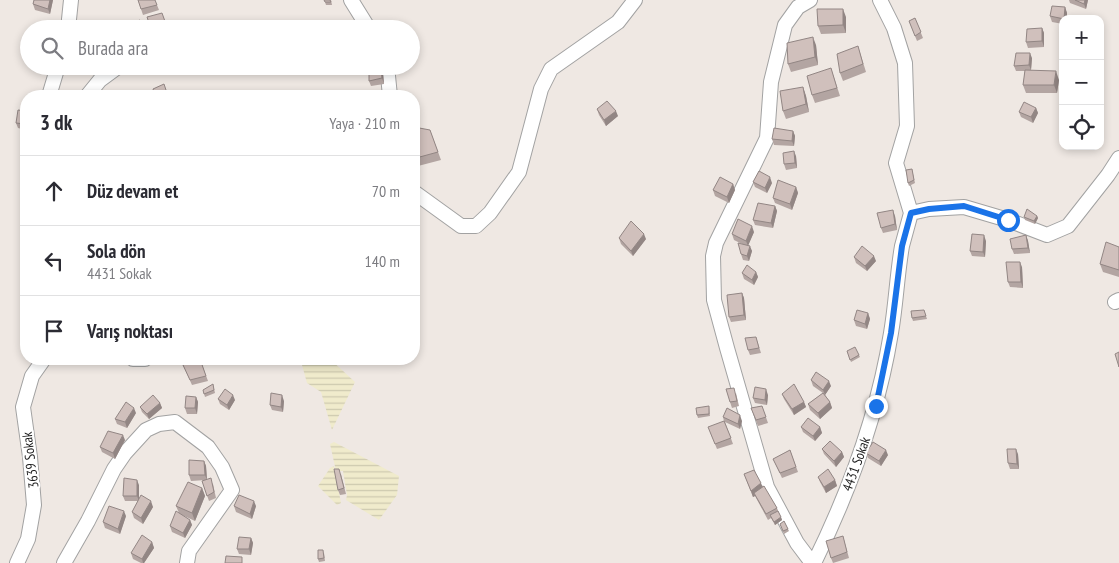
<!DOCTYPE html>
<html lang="tr">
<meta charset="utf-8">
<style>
:root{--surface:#fff;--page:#f7f7f7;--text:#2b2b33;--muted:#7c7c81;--line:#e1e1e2}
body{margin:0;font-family:"PT Sans Narrow",sans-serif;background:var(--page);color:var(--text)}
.controls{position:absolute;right:15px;top:15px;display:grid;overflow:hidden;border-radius:10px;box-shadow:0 2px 8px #0003}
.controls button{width:45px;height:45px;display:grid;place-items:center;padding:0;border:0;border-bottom:1px solid var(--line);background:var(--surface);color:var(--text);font:25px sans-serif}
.stop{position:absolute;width:15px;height:15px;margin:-11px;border:4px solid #1a73e8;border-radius:50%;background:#fff}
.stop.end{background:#1a73e8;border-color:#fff;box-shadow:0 1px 5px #0008}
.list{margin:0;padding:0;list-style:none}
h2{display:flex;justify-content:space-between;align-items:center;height:65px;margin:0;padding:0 20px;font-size:21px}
h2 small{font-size:16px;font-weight:400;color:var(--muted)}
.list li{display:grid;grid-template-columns:32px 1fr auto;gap:15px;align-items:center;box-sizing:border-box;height:70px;padding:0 20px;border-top:1px solid var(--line)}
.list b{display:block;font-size:19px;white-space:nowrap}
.list p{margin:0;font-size:16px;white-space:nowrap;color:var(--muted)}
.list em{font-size:16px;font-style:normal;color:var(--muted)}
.icon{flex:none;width:28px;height:28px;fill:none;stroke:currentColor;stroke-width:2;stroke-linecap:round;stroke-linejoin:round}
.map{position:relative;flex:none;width:1119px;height:563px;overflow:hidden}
.search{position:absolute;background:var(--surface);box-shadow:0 2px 8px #0003;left:20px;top:20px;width:400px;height:55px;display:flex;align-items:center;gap:12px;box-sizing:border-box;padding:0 18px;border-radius:28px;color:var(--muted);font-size:19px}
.panel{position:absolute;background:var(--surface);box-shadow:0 2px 8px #0003;left:20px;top:90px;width:400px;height:275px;border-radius:20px}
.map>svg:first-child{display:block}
.farmland{fill:url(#farmland-rules)}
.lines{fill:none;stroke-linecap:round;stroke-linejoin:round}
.minor-casing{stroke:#a2a2a2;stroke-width:16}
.minor{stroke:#fff;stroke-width:14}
.wall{fill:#b3a5a2}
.shaded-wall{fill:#928684}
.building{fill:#d0c0bc;stroke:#928684}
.route{stroke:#1a73e8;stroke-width:6}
.labels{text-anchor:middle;stroke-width:4;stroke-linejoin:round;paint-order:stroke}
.street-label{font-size:14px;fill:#1e1e1e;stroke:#fff}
</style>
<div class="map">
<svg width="1119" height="563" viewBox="0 0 1119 563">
<defs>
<pattern id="farmland-rules" width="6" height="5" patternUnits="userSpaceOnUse" patternTransform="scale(1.25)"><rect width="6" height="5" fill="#f0ebcc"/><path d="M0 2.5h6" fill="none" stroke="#cdc9af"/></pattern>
</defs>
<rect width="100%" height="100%" fill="#efe8e3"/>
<path class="farmland" d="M307,359H330L355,382L332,430L321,392L307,383L302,365Z
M334,442L399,476L397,495L379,520L346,500L347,495L343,471H336L330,444Z
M334,466L341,503L337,505L318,486L330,468Z"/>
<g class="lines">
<g class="minor-casing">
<path id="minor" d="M351,0L369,29
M810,0L798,7L785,25L771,82L767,138L716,243L713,256L714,300L727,348L767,487L797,543L812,563
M880,0L894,28L905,63L907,126L896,163L911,213L929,209L964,207L1008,220L1047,235L1068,226L1108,175L1119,158
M68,29L71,0
M387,66L390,96
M49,96L58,66
M87,96L100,80L119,66
M414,192L461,226H476L490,213L519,172L541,89L551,69L618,22L635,0
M1115,302L1119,300
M133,359H145
M17,563L28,539L34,505L30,457L23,407L32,376L44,359
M64,563L88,521L114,469L125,453L146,430L159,424L175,422L208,447L222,467L232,490L189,551L187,563
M814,563C850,490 878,413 891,333C896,304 897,275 902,246C905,235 908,224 911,213"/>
</g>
<use href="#minor" class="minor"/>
</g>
<path class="wall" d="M34,0H53L50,14L35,10L33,4Z
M138,0H155L159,10L143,15Z
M331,0L332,5H326L325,2Z
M1069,0H1088L1086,9L1070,3Z
M1065,7L1067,13L1063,19V24L1052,22L1050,16Z
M846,17V33L821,34L818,26Z
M915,18L923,38L917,41L909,21Z
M1042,28L1044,33V47L1028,48L1026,42Z
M816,45L818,65L791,72L788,64Z
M858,46L866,72L843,81L840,73Z
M1032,58L1031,70L1059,80L1057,93H1026L1023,85L1025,71H1016L1014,66Z
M381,68L383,73L384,84L371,86L369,81Z
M831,68L840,96L815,103L812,95Z
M803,87L806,96L809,112L786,119L783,111Z
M1036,108L1038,113L1033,123L1021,117L1019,112Z
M597,109L618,116L606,126L599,115Z
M26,111V130L18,128L16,123Z
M430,130L441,160L418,166L416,158Z
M793,131L795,136L794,146L774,145L772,139Z
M796,156L797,168L786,170L784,164Z
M912,169L915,183L909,186L908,183Z
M753,182L772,183L767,193L755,187Z
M733,184L735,190L729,203L715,196L713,190Z
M796,187L798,193L792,210L775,203L773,198Z
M775,206L777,211L773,228L755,225L753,220Z
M895,216L897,230L883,233L881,228Z
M1037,216L1038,218L1035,224L1025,220L1024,217Z
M754,232L748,245L752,251L749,261L743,260L741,254L742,244L734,240L732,234Z
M1026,235L1028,241L1030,253L1014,254L1012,249Z
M619,238L646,239L633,256L621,244Z
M986,241L985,257L972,256L970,251Z
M1119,247V277L1103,272L1100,264Z
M854,257L876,261L867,271L856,263Z
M1022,267L1023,288L1010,287L1008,282Z
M756,272L758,277L754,285L744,279L742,273Z
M742,293L744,298L746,320L731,322L729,317Z
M924,310L927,319L913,321L912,318Z
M868,313L870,319L867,329L856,326L854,320Z
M756,337L761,353L750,355L748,350Z
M847,351L859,355L860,357L851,362Z
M200,359L208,381L192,385L183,365Z
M811,380L831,386L825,395L830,402L832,408L820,419L810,410L808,404L823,393L813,386Z
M213,384L215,393L205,397L203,390Z
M736,393L739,406L732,408L730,402Z
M782,394L804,402L806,407L794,415L784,399Z
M768,395L767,405L755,403L753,398Z
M196,397L198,402L197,414H187L185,408Z
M218,399L235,400L229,410L220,404Z
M284,401L283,412L272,410L270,405Z
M160,403L162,408L149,419L142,412L140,407Z
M709,406L710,416L698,418L697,415Z
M762,406L768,423L758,426L751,408Z
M136,413L127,428L117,424L115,419Z
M723,417L742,421L740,429L725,422L733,444L717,449L710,432L724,421Z
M801,427H820L822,433L815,441L803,432Z
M125,440L115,459L102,452L100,447Z
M822,449L842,452L844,457L836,467L824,454Z
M790,450L798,472L782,478L773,459Z
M866,453L888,455L881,466L868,458Z
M1018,454L1019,469H1010L1008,463Z
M204,461L206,466L207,480L213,484L216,498L209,501L202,481L206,480L191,481L189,475Z
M341,474L346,494L340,495L338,490Z
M744,474L763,486L777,508L782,520L775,525L771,518L768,520L755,496L753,497Z
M818,477L835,480L837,486L826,493L820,482Z
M139,485V499L153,507L143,524L134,518L132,512L138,501H125L123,496Z
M202,488L205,496L195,521L182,515L190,520L192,525L185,538L172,532L170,526L179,513L176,506Z
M234,506H256L252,519L236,512Z
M126,516L120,534L105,528L103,522Z
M784,521L789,531L784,534L780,524Z
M843,536L849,558L833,563L831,558Z
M251,538L253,543L251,555L239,554L237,549Z
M152,542L154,548L144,563H141L133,559L131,553Z
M324,553L325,561L319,562L318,559Z"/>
<path class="shaded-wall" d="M50,0H53L50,14L48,9Z
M1085,0H1088L1086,9L1084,4Z
M1065,7L1067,13V19H1064Z
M843,9L846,17V33L843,25Z
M1042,28L1044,33V47L1042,41Z
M813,37L816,45L818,65L815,57Z
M1030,53L1032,58L1031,70L1029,65Z
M381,68L383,73L384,84L382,78Z
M1056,71L1059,80L1057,93L1054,85Z
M803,87L806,96L809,112L806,104Z
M1036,108L1038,113L1033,123L1031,117Z
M616,111L618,116L606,126L604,120Z
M793,131L795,136L794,146L792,141Z
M794,151L796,156L797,168L795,163Z
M770,177L772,183L767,193L765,188Z
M733,184L735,190L729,203L727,197Z
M796,187L798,193L792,210L790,204Z
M775,206L777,211L773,228L771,223Z
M893,210L895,216L897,230L895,224Z
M1037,216L1038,218L1035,224L1034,221Z
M752,226L754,232L748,246L746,241Z
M644,234L646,239L633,256L631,251Z
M984,235L986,241L985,257L983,252Z
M1026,235L1028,241L1030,253L1028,248Z
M750,246L752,251L749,261L747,256Z
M874,256L876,261L867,271L865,266Z
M1020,262L1022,267L1023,288L1021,282Z
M756,272L758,277L754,285L752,280Z
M742,293L744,298L746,320L744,315Z
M868,313L870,319L867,329L865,324Z
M829,381L831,386L825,395L823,390Z
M766,389L768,395L767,405L765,400Z
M233,395L235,400L229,410L227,405Z
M282,395L284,401L283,412L281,407Z
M196,397L198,402L197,414L195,408Z
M804,402L806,407L794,415L792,409Z
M830,402L832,408L820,419L818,413Z
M160,403L162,408L149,419L147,414Z
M134,408L136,413L127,428L125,422Z
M740,415L742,421L740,429L738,424Z
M820,427L822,433L815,441L813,436Z
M123,435L125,440L115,459L113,453Z
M1016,449L1018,454L1019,469L1017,464Z
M886,450L888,455L881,466L879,461Z
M842,452L844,457L836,467L834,461Z
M204,461L206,466L207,480L205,475Z
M137,480L139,485V501L137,496Z
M835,480L837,486L826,493L824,487Z
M761,483L763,488L754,493L755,496L753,497L751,491Z
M202,488L205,496L195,521L192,513Z
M151,501L153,507L143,524L141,518Z
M254,501L256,506L252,519L250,514Z
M124,511L126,516L120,534L118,529Z
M781,517L782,520L775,525L774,522Z
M190,520L192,525L185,538L183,533Z
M251,538L253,543L251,555L249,549Z
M152,542L154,548L144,563H143L142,559Z"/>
<path class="building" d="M34,0H50L48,9L33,4Z
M138,0H155L157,5L141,9Z
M324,0H330L331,2H325Z
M1075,0H1085L1084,4Z
M1052,6L1065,7L1064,19L1050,16Z
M817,9H843V25L818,26Z
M162,13L167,27L151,29L147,17Z
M915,18L921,32L915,36L909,21Z
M140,20L143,29H131L129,25Z
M1042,28V41L1026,42L1027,29Z
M813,37L815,57L788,64L787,43Z
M858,46L863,64L840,73L837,54Z
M1016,53H1030L1029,65L1014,66Z
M381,68L382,78L369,81V69Z
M831,68L837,88L812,95L807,76Z
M1025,70L1056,71L1054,85H1023Z
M164,84L168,96H155L153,89Z
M803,87L806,104L783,111L780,91Z
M607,101L616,111L604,120L597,109Z
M1024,102L1036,108L1031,117L1019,112Z
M18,110L26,111L25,124L16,123Z
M414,127L430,130L438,152L416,158Z
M774,128L793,131L792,141L772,139Z
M794,151L795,163L784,164L783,153Z
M912,169L914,180L908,183L906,170Z
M759,171L770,177L765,188L753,182Z
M720,177L733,184L727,197L713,190Z
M778,180L796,187L790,204L773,198Z
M758,203L775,206L771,223L753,220Z
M1027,209L1037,216L1034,221L1024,217Z
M893,210L895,224L881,228L877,213Z
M738,219L752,226L746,241L732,234Z
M631,221L644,234L631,251L619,238Z
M972,234L984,235L983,252L970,251Z
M1026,235L1028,248L1012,249L1010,239Z
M1106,242L1119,247V270L1100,264Z
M738,243L750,246L747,256L741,254Z
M862,246L874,256L865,266L854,257Z
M1006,262H1020L1021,282H1008Z
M747,265L756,272L752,280L742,273Z
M742,293L744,315L729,317L727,295Z
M857,310L868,313L865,324L854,320Z
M924,310L926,316L912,318L911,311Z
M756,337L759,348L748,350L745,338Z
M855,347L859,355L850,360L847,351Z
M1119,352V367L1115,354Z
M196,359H200L206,376L190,380L183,365Z
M816,372L829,381L823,390L811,380Z
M213,384L214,390L204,394L203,390Z
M794,384L804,402L792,409L782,394Z
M755,387L766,389L765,400L753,398Z
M734,388L737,401L730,402L726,389Z
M225,389L233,395L227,405L218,399Z
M271,393L282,395L281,407L270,405Z
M823,393L830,402L818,413L808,404Z
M153,395L160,403L147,414L140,407Z
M186,396L196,397L195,408H185Z
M126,402L134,408L125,422L115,419Z
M709,406V414L697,415L696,408Z
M762,406L766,417L756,420L751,408Z
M727,408L740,415L738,424L723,417Z
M808,418L820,427L813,436L801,427Z
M724,421L731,438L715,444L708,427Z
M108,431L123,435L113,453L100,447Z
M830,441L842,452L834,461L822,449Z
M873,442L886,450L879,461L866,453Z
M1007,449H1016L1017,464L1008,463Z
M790,450L796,467L780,473L773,459Z
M189,460L204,461L205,475H189Z
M334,469H339L344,488L338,490Z
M828,469L835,480L824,487L818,477Z
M754,470L761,483L751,491L744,474Z
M124,478L137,480V496H123Z
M211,478L214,492L207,496L202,481Z
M188,482L202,488L192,513L176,506Z
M764,486L777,508L766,514L754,493Z
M141,495L151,501L141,518L132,512Z
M239,495L254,501L250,514L234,506Z
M109,506L124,511L118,529L103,522Z
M176,511L190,520L183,533L170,526Z
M778,511L781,517L774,522L770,515Z
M784,521L788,529L783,531L780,524Z
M142,535L152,542L142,559L131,553Z
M843,536L847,552L831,558L826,541Z
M239,537L251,538L249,549H237Z
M318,550H323L324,558L318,559Z
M226,556L242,557V563H225Z"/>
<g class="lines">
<path class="route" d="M876,406L891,333L902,246L911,213L929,209L964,206L1008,220"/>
</g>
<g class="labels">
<g class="street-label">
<text transform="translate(30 460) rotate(-97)" y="5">3639 Sokak</text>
<text transform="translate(856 464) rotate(-70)" y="5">4431 Sokak</text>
</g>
</g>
</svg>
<div class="controls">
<button>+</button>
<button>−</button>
<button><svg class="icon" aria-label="locate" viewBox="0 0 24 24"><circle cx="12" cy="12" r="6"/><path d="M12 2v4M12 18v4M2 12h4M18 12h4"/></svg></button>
</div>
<div class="stop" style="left:1008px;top:220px"></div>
<div class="stop end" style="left:876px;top:406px"></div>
<div class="search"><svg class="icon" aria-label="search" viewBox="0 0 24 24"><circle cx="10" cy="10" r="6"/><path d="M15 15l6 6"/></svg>Burada ara</div>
<section class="panel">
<h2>3 dk<small>Yaya · 210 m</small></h2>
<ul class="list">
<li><svg class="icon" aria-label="ahead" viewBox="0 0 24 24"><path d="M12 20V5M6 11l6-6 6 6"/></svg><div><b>Düz devam et</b></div><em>70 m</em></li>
<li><svg class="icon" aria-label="left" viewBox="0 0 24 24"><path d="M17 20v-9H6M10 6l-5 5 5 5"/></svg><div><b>Sola dön</b><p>4431 Sokak</p></div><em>140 m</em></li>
<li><svg class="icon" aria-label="arrive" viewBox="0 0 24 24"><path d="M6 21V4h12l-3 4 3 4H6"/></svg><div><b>Varış noktası</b></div></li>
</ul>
</section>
</div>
